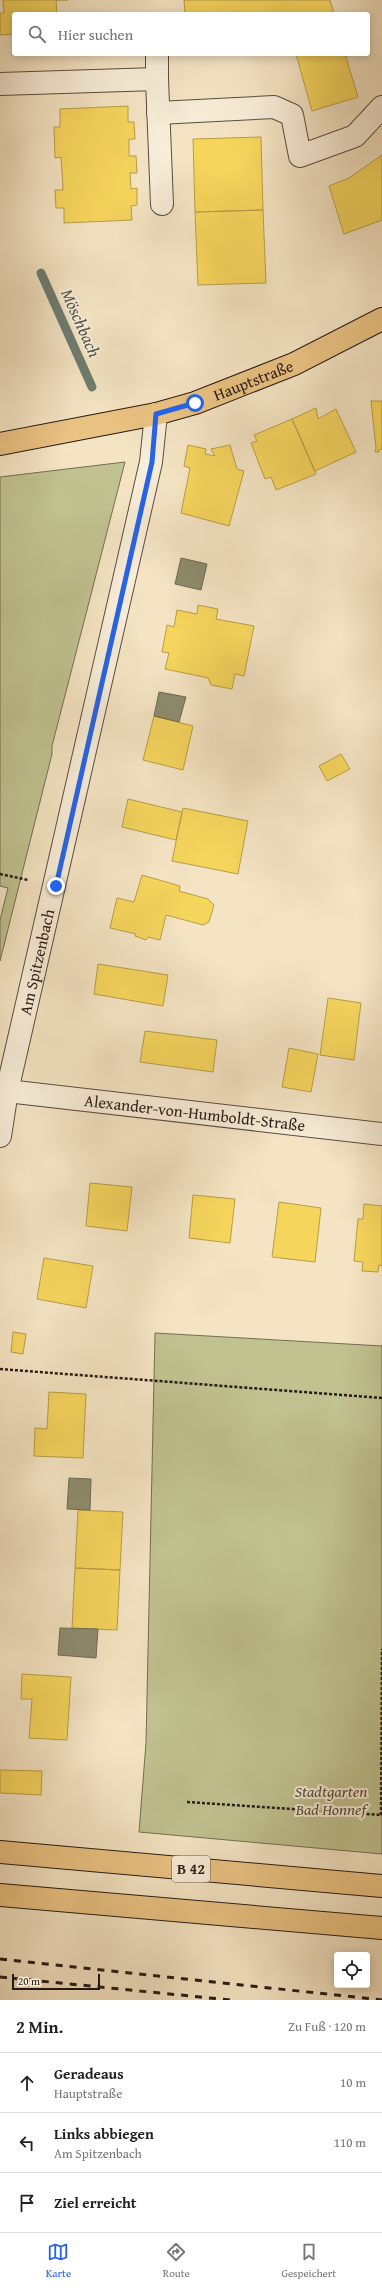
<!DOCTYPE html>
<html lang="de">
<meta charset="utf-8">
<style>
:root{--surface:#fff;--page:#f2f2f2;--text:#202124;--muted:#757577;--line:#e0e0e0;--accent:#2563eb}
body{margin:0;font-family:"Gentium Book Plus",serif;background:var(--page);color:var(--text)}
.controls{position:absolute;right:12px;bottom:12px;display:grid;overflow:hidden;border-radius:4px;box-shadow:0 2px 10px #0003}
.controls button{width:36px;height:36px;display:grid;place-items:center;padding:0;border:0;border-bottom:1px solid var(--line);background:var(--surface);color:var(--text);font:20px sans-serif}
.scale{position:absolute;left:12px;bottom:10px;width:88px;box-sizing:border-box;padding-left:4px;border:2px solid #271a15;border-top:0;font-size:11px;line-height:14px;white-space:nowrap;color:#271a15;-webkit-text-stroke:3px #f8edd8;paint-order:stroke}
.stop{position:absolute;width:12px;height:12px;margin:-9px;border:3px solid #2563eb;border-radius:50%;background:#fff}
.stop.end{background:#2563eb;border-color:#fff;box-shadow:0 1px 4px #0008}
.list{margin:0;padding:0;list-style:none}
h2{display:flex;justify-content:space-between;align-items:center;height:52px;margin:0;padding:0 16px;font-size:17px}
h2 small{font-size:13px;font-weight:400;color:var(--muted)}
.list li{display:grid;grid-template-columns:26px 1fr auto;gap:12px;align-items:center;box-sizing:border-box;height:60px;padding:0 16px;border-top:1px solid var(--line)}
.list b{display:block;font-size:15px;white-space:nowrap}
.list p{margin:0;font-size:13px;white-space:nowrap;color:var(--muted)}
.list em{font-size:13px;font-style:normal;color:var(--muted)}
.icon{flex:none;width:22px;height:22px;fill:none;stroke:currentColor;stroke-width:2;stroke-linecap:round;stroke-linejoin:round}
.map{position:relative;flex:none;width:382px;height:2000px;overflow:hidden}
.search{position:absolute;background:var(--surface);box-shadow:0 2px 10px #0003;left:12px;right:12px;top:12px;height:44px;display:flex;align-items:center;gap:10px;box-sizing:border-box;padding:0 14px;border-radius:4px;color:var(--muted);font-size:15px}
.sheet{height:232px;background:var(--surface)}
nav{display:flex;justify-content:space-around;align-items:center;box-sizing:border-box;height:56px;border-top:1px solid var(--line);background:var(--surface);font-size:11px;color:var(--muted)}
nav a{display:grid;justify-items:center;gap:2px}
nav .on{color:var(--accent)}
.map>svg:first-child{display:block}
.green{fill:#c0c290;stroke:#746e52}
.homes{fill:#f6d55c;stroke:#b89d47}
.industry{fill:#8c8c6e;stroke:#6e6a53}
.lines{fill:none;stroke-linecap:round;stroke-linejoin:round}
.stream{stroke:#6d7d71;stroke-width:9}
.minor-casing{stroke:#5a4c40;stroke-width:24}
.major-casing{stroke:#271a15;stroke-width:24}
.highway-casing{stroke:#271a15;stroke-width:24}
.path{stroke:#271a15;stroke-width:2.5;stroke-dasharray:3 2;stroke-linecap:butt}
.minor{stroke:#f8edd8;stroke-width:22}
.major{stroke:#eac282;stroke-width:22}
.highway{stroke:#eac282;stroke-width:22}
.rail{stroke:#271a15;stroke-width:3;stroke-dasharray:7 7;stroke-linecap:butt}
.route{stroke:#2563eb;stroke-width:5}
.labels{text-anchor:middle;stroke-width:4;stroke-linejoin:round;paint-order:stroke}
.shield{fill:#f8edd8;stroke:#665950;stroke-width:1}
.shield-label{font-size:15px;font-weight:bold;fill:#271a15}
.street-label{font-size:16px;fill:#271a15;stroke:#f8edd8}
.park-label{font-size:16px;font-style:italic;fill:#554c3a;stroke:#f8edd8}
.water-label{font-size:17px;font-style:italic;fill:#50544b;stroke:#f8edd8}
</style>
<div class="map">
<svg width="382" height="2000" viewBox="0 0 382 2000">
<rect width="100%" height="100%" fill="#f4e4c3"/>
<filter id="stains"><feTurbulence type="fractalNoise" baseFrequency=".005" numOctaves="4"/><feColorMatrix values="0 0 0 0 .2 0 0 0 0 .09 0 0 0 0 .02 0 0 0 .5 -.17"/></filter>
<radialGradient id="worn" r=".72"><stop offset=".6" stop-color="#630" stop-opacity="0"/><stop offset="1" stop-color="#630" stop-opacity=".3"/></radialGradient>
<path class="green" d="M125,462L52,746V754L0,961V920L8,888L0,886V477Z
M155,1333L382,1346V1854L139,1832L146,1743Z"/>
<path class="homes" d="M3,0H68H56L57,14H14V34L0,35V13H4Z
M184,0H330L334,14H185Z
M296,54H345L358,97L312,111Z
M128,106V122H134L135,139H129V156H136L137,173H130L131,189L137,188V205L131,206L132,220L64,223V208H56L55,190H63L61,157L55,158L54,127H60V109Z
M261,137L263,210L195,212L193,139Z
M382,155V220L344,234L329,186L349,178Z
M263,210L266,283L198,285L195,212Z
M371,401H382V449L378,450L379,452H375L376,448Z
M316,408L318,419L336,409L356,452L315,471L292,419Z
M292,419L316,474L276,490L271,477L265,479L251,443L257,441L254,435Z
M188,445L206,449L205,454L215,456L211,449L230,445L237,469L244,471L229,526L181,513L190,468L184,466Z
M198,605L218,609L216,619L254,626L244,676L235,674L232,689L211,685L208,678L165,669L169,653L162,652L167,625L174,627L177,610L197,614Z
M154,716L193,726L183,770L143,760Z
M341,754L350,769L327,781L319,766Z
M128,799L182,812L176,840L122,827Z
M183,808L248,821L238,874L172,861Z
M142,875L180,886L179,891L208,899L214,905L209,922L203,925L166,915L160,940L148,937L146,940L135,936L136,934L110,928L117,898L134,902Z
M98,964L168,975L163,1006L94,994Z
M328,998L361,1003L354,1060L320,1055Z
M145,1031L217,1040L213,1072L140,1062Z
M289,1048L318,1054L311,1092L282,1087Z
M90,1183L132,1187L127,1231L86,1226Z
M193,1195L235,1199L230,1243L189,1238Z
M279,1202L321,1208L315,1262L272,1257Z
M364,1204L382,1206V1266L379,1265L378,1272L362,1271L363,1262L354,1261L358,1219H363Z
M44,1258L93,1266L86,1308L37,1299Z
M13,1332L26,1334L23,1354L11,1352Z
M49,1392L86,1394L83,1458L34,1456L35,1428L47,1429Z
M78,1510L123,1512L120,1570L75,1568Z
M75,1568L120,1570L117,1630L72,1628Z
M22,1674L71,1677L67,1740L29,1738L32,1699H21Z
M0,1770L42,1771L41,1795L0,1793Z"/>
<path class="industry" d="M181,558L207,564L201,590L175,584Z
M159,692L186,697L179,722L154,716Z
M69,1478L91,1479L90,1510L67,1509Z
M60,1628L98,1629L96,1658L58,1655Z"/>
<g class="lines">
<path class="stream" d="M41,273L92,387"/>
<g class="minor-casing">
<g id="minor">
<path d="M157,54V79"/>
<path d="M0,84L157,79L162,204"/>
<path d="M158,113L274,107L292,115L300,156L355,136L382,107"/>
<path id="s1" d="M7,1091L382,1134"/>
<path id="s2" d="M0,1136L7,1091L151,462L156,414"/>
</g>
</g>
<g class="major-casing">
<g id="major">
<path id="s3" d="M0,444L156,414L195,403L294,364L382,319"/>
</g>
</g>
<g class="highway-casing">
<path id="highway" d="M0,1852L382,1886
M0,1895L382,1928"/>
</g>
<path class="path" d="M0,874L28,880
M0,1369L382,1398
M187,1802L382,1815
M381,1815L382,1649"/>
<use href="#minor" class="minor"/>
<use href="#major" class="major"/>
<use href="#highway" class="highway"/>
<path class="rail" d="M0,1959L382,2000
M0,1977L230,2000"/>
</g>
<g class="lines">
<path class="route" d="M56,886L152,462L156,414L195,403"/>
</g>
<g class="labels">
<rect class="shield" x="172" y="1856" width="38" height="26" rx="3"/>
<g class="shield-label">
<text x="191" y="1874">B 42</text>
</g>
<g class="street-label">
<text dy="6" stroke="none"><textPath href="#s3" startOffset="262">Hauptstraße</textPath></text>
<text dy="6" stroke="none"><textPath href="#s2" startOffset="178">Am Spitzenbach</textPath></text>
<text dy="6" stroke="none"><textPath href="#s1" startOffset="189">Alexander-von-Humboldt-Straße</textPath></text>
</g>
<g class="park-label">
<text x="331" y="1797">Stadtgarten<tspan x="331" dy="18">Bad Honnef</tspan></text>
</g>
<g class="water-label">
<text transform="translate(81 323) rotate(66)" y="6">Möschbach</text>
</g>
</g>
<rect width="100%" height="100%" filter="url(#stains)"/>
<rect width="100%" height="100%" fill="url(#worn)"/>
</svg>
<div class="controls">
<button><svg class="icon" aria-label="locate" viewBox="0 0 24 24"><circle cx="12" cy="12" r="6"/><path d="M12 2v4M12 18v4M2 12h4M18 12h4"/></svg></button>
</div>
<div class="scale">20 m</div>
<div class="stop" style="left:195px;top:403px"></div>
<div class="stop end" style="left:56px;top:886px"></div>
<div class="search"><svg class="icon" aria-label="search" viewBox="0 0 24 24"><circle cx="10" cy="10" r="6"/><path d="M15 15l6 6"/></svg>Hier suchen</div>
</div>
<section class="sheet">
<h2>2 Min.<small>Zu Fuß · 120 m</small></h2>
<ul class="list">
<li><svg class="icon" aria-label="ahead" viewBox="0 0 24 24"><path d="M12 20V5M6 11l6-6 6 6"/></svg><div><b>Geradeaus</b><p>Hauptstraße</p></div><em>10 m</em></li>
<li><svg class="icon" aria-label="left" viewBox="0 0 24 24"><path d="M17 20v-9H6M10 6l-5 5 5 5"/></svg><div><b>Links abbiegen</b><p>Am Spitzenbach</p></div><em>110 m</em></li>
<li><svg class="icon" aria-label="arrive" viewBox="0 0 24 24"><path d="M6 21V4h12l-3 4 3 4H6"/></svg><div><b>Ziel erreicht</b></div></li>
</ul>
</section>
<nav>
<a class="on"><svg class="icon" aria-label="map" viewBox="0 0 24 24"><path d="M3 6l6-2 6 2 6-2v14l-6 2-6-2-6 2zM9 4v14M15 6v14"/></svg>Karte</a>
<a><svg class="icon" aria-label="directions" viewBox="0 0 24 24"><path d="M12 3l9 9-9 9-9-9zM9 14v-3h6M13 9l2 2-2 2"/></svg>Route</a>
<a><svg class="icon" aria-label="saved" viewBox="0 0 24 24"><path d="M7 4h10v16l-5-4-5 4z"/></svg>Gespeichert</a>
</nav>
